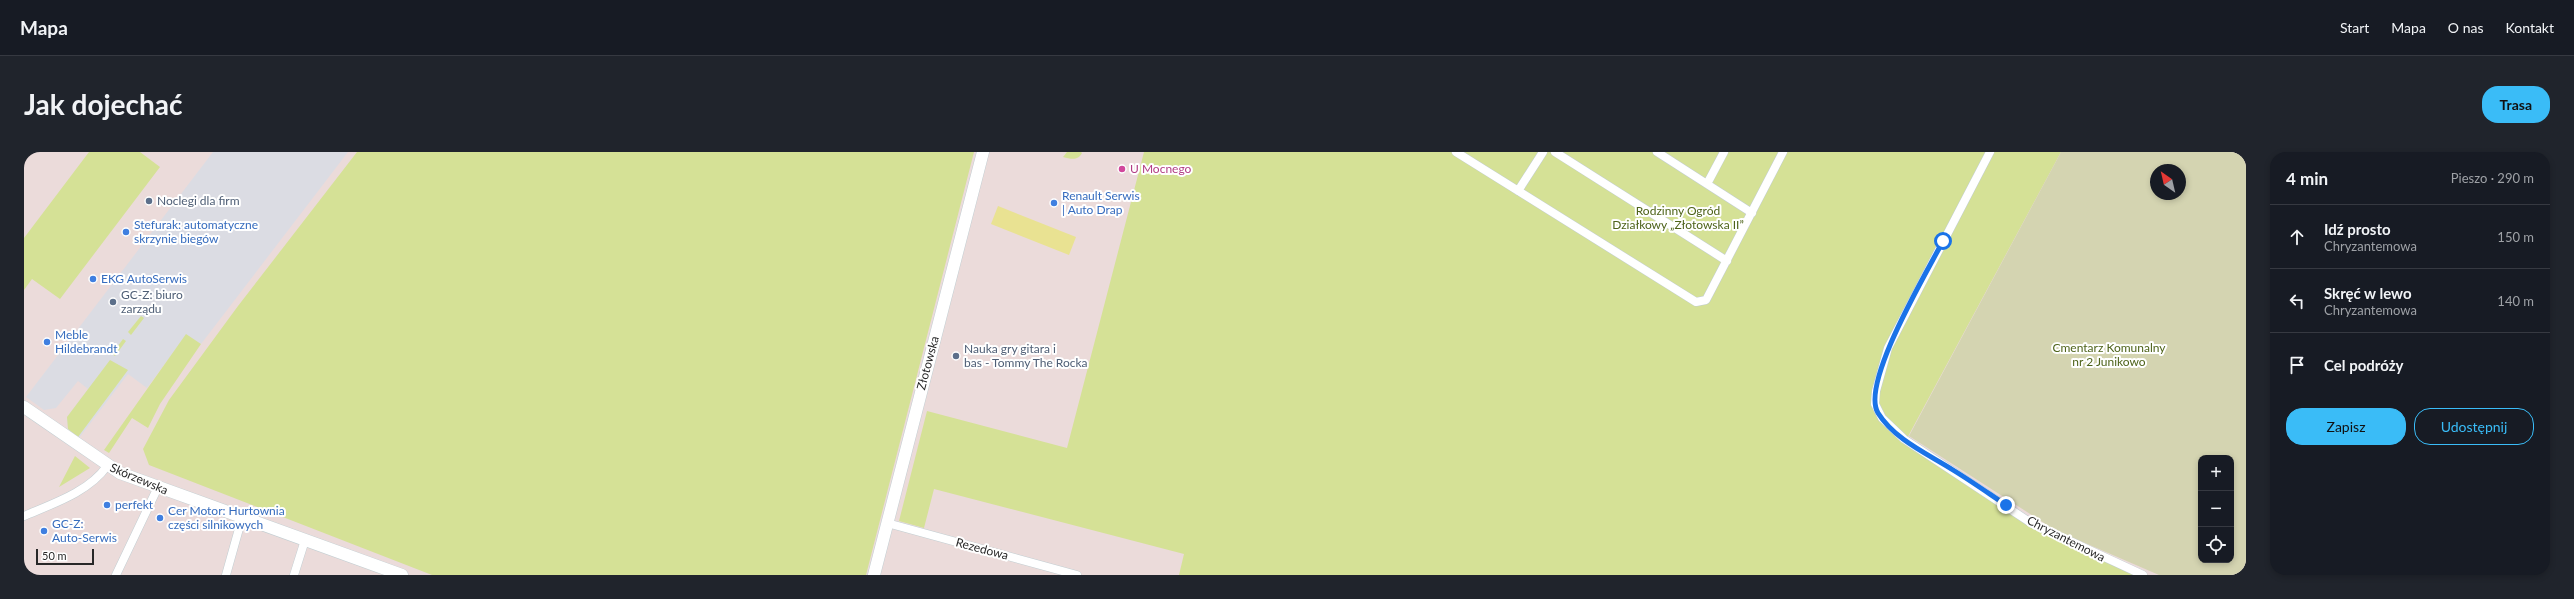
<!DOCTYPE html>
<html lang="pl">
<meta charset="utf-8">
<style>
:root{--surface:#171b24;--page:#20242c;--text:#f1f3f6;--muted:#9ea1a6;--line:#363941;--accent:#3abcf7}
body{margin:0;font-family:Lato,sans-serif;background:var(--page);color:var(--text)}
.controls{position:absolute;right:12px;bottom:12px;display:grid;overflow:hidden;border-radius:8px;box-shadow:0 2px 6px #0003}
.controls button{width:36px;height:36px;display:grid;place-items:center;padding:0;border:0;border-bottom:1px solid var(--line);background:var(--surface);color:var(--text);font:20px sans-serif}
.compass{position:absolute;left:2126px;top:12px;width:36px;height:36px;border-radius:50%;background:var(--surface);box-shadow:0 2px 6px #0003;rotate:326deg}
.scale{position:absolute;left:12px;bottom:10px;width:58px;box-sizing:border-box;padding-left:4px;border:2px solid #282828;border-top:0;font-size:11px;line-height:14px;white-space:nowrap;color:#282828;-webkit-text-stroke:3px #fff;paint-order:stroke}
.stop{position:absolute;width:12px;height:12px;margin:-9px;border:3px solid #1a73e8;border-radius:50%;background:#fff}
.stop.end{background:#1a73e8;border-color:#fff;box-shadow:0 1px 4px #0008}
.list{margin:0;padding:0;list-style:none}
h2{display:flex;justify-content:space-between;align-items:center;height:52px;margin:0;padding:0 16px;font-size:17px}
h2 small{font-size:13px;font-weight:400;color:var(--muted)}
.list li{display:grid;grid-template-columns:26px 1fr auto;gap:12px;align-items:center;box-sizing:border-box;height:64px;padding:0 16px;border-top:1px solid var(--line)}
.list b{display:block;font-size:15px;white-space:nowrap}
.list p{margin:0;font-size:13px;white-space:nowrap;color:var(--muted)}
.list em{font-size:13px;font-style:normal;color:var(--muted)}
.actions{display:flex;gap:8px;padding:12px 16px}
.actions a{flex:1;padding:9px 0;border:1px solid var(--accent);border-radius:16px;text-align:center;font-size:14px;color:var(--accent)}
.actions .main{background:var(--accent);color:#111}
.icon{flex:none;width:22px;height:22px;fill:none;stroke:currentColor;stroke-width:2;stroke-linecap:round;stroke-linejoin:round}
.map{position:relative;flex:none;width:2222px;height:423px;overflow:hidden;border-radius:16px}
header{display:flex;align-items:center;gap:24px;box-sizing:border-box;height:56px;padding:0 20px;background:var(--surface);border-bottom:1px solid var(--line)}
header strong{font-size:19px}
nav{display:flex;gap:22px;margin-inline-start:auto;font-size:14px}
.intro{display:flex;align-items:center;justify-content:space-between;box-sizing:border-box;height:96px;padding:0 24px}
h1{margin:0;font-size:28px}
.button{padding:10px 18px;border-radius:16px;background:var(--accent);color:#111;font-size:14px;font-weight:700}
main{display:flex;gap:24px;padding:0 24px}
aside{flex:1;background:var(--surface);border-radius:16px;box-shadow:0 2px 6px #0003}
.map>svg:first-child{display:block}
.industrial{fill:#dbdce3}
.green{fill:#d5e196}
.cemetery{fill:#d4d4b1;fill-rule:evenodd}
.pitch{fill:#e9e292}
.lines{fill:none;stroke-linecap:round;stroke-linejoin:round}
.street-casing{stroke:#c2ced2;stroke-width:9}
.secondary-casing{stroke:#c2ced2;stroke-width:13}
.street{stroke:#fff;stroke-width:8}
.secondary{stroke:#fff;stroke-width:12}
.route{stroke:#1a73e8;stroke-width:5}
.hotel-dot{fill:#d1479c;stroke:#fff;stroke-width:1.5}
.service-dot{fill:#5c6f8a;stroke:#fff;stroke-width:1.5}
.shop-dot{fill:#3f7fe0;stroke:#fff;stroke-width:1.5}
.labels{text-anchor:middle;stroke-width:4;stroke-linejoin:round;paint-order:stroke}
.hotel-label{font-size:12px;fill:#b23c85;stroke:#fff;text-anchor:start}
.shop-label{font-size:12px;fill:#366cbe;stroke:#fff;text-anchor:start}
.service-label{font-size:12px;fill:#4e5e75;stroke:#fff;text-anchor:start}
.park-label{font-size:12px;fill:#4e631a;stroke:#fff}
.street-label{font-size:12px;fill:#282828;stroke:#fff}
</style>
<header>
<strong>Mapa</strong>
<nav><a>Start</a><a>Mapa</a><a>O nas</a><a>Kontakt</a></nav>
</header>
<div class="intro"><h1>Jak dojechać</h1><a class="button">Trasa</a></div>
<main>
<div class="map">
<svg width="2222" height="423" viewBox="0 0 2222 423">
<rect width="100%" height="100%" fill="#ebdbda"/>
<path class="industrial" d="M189,0H324L177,192L162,183L123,236L104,222L55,286L44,277L43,265L64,237L54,229L32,256L20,258L2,245Z"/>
<path class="green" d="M65,0H116L136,15L36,147L8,127L0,138V86Z
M333,0H950L842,423H408L125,313L119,297L145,248L214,154Z
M1043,0H1057L1058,1C1054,9 1047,7 1039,5Z
M1120,0H2037L1880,292L2009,376L2111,423H1155L1160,402L910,337L900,376L875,369L903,259L1043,296Z
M117,164L120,166L107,183L104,180Z
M162,182L177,192L136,252L124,276L108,266L85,301L80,298Z
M99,187L102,189L91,204L88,202Z
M86,208L104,218L54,285L44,277L43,265Z
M51,304L66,316L35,335Z"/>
<path class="cemetery" d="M2037,0H2222V423H2135L2031,378L1885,284ZM2132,18H2156V42H2132ZM2177,306H2207V408H2177Z"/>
<path class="pitch" d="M974,54L1052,85L1045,103L967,72Z"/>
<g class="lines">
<g class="street-casing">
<path id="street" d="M1432,0L1672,150L1682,148L1759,0
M1531,0L1703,109
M1633,0L1728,61
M1966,0L1864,196L1852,239L1851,252L1858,266L1880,287L2007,371L2119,423
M1683,32L1700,0
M1494,39L1519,0
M0,364C28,352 65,340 83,314
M863,371L1053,423
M92,423L134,335
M202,423L218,366
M270,423L281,388"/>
</g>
<g class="secondary-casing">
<path id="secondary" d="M0,255L96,321L378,423
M850,423L959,0"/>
</g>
<use href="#street" class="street"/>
<use href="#secondary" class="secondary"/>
</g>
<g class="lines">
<path class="route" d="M1919,89C1903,120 1836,232 1854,261C1871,288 1904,302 1929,318C1947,329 1964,341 1982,353"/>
</g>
<circle class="hotel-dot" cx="1098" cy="17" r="4"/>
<g class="service-dot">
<circle cx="125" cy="49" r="4"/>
<circle cx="89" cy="150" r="4"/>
<circle cx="932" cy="204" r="4"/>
</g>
<g class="shop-dot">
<circle cx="1030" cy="51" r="4"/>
<circle cx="102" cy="80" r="4"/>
<circle cx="69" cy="127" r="4"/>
<circle cx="23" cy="190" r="4"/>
<circle cx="83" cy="353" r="4"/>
<circle cx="136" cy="366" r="4"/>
<circle cx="20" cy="379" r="4"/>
</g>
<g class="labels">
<g class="hotel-label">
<text x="1106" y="21">U Mocnego</text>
</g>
<g class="shop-label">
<text x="1038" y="48">Renault Serwis<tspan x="1038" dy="14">| Auto Drap</tspan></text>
<text x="110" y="77">Stefurak: automatyczne<tspan x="110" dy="14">skrzynie biegów</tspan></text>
<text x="77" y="131">EKG AutoSerwis</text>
<text x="31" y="187">Meble<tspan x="31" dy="14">Hildebrandt</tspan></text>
<text x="91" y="357">perfekt</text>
<text x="144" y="363">Cer Motor: Hurtownia<tspan x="144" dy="14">części silnikowych</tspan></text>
<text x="28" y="376">GC-Z:<tspan x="28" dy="14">Auto-Serwis</tspan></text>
</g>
<g class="service-label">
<text x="133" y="53">Noclegi dla firm</text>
<text x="97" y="147">GC-Z: biuro<tspan x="97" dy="14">zarządu</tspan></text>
<text x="940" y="201">Nauka gry gitara i<tspan x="940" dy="14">bas - Tommy The Rocka</tspan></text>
</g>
<g class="park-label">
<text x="1654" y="63">Rodzinny Ogród<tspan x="1654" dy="14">Działkowy „Złotowska II”</tspan></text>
<text x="2085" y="200">Cmentarz Komunalny<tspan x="2085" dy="14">nr 2 Junikowo</tspan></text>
</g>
<g class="street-label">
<text transform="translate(904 211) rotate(-75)" y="4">Złotowska</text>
<text transform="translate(115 327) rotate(23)" y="4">Skórzewska</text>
<text transform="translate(2042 387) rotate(27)" y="4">Chryzantemowa</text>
<text transform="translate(958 397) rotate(15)" y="4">Rezedowa</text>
</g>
</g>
</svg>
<div class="controls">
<button>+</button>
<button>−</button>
<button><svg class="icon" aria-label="locate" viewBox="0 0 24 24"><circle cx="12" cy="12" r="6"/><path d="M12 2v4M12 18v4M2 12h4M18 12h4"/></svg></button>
</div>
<svg class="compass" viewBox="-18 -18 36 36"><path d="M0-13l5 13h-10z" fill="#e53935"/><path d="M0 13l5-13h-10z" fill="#9ea1a6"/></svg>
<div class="scale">50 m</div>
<div class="stop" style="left:1919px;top:89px"></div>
<div class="stop end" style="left:1982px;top:353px"></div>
</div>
<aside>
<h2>4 min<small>Pieszo · 290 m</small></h2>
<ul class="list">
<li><svg class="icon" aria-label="ahead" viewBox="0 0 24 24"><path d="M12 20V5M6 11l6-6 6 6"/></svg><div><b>Idź prosto</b><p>Chryzantemowa</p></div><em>150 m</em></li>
<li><svg class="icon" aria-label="left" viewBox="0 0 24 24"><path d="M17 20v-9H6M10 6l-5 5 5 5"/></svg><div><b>Skręć w lewo</b><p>Chryzantemowa</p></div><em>140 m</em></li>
<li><svg class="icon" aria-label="arrive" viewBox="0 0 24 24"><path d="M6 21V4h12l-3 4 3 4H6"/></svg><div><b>Cel podróży</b></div></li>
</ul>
<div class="actions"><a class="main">Zapisz</a><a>Udostępnij</a></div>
</aside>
</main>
